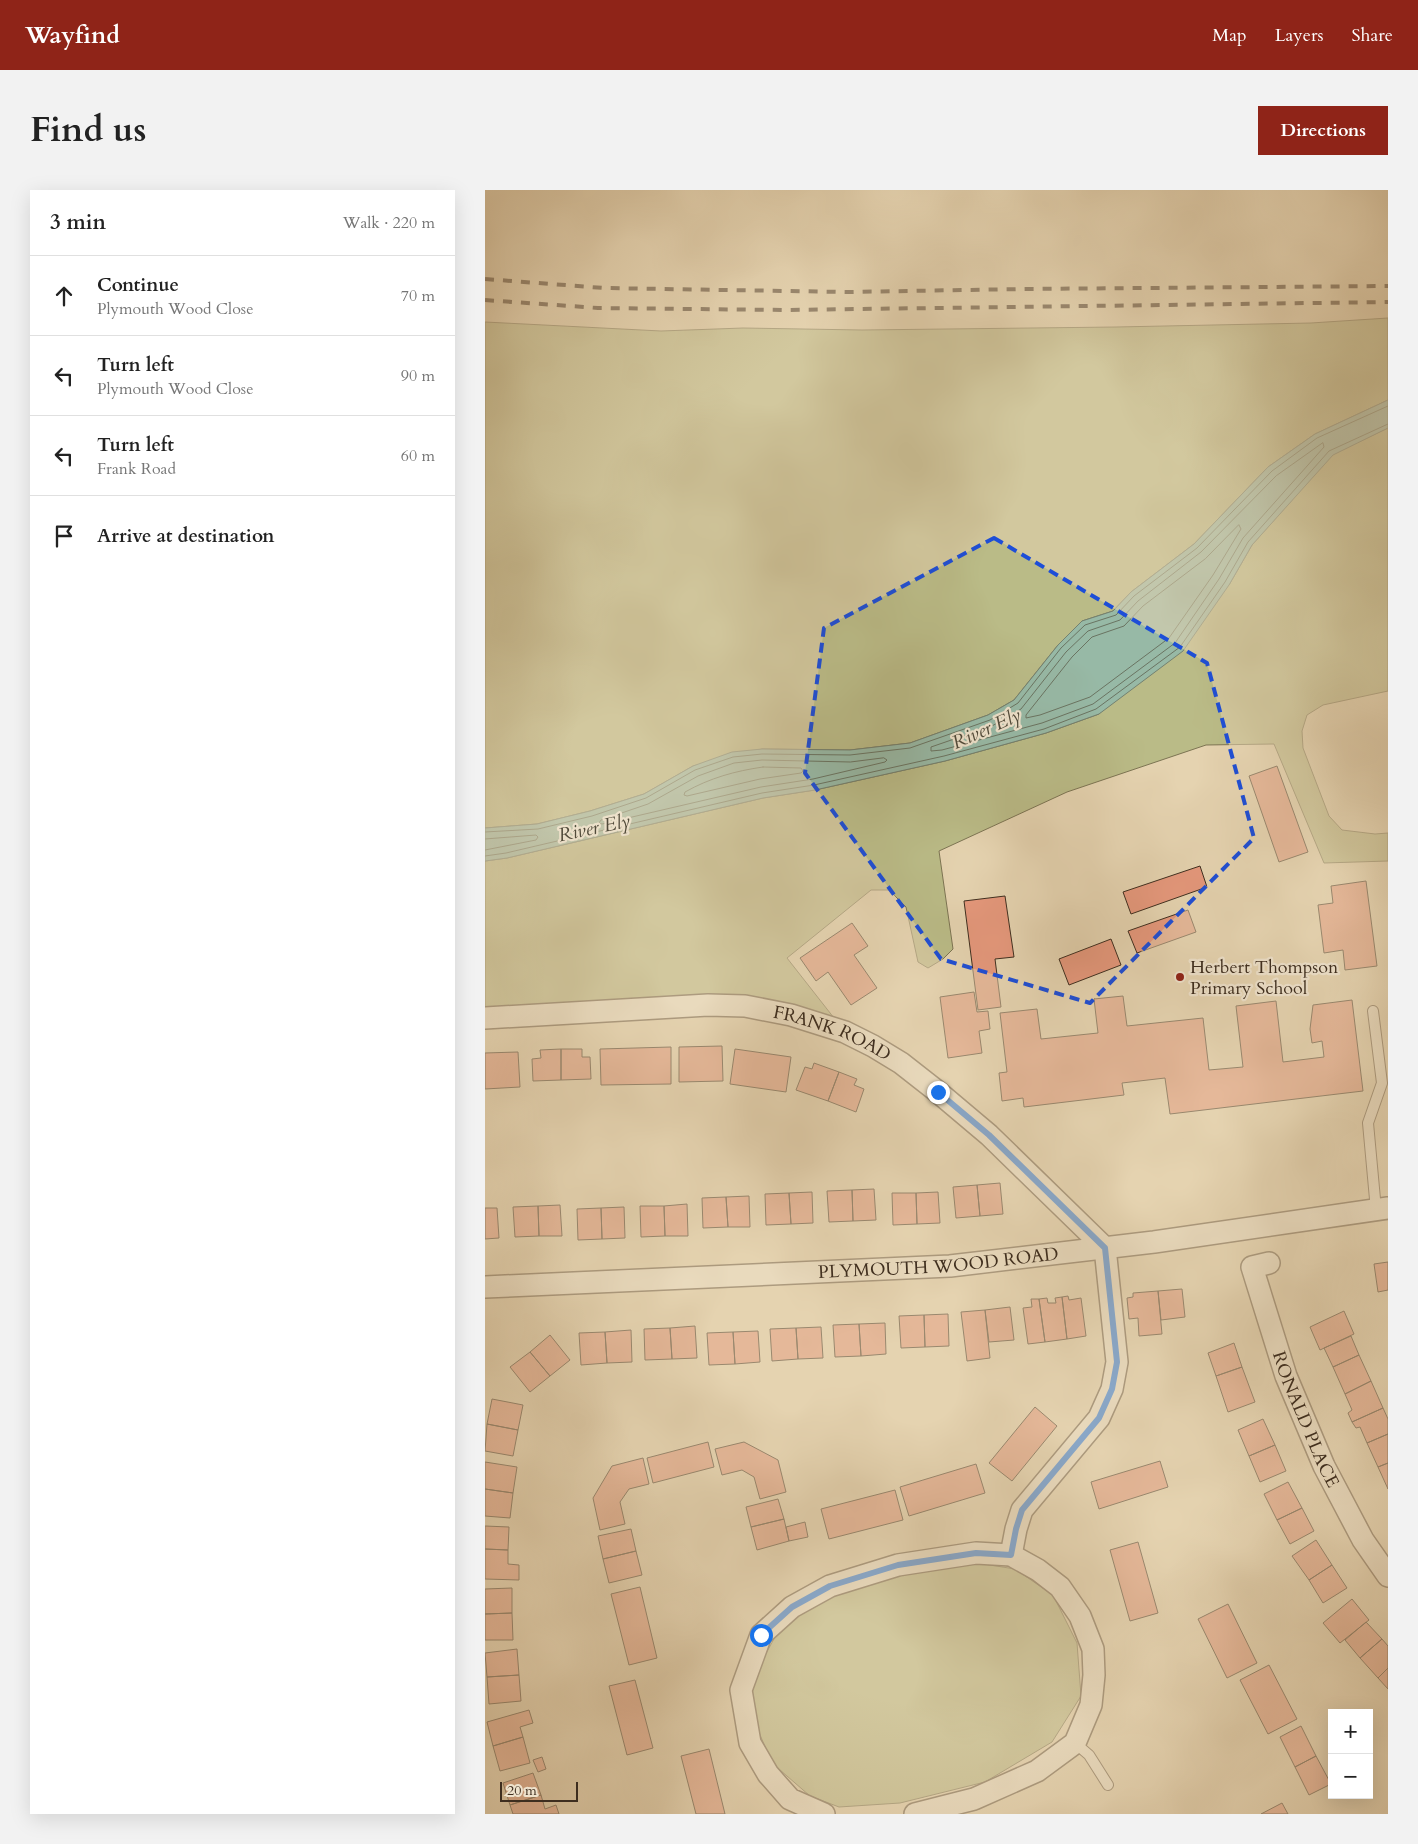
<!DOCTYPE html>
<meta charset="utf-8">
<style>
:root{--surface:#fff;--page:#f2f2f2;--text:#222;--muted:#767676;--line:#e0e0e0;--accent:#8f2418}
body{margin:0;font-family:Cardo,serif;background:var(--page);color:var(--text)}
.controls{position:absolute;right:15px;bottom:15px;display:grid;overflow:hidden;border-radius:0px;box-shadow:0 5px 20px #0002}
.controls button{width:45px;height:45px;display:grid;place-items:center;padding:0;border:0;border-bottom:1px solid var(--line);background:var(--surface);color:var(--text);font:25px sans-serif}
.scale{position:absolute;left:15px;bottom:12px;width:78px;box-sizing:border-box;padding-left:5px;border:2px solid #3e2e1f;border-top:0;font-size:14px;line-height:18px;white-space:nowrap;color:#3e2e1f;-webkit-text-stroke:4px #eee2cc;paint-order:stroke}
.stop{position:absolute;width:15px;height:15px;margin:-11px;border:4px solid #1a73e8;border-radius:50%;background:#fff}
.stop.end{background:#1a73e8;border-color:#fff;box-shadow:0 1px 5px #0008}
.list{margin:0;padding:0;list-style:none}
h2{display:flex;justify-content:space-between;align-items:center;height:65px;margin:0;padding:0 20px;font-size:21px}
h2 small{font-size:16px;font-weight:400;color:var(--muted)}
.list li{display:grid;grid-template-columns:32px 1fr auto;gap:15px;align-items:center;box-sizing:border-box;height:80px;padding:0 20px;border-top:1px solid var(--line)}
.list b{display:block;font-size:19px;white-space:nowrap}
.list p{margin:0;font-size:16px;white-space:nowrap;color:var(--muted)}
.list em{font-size:16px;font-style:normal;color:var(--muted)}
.icon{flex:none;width:28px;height:28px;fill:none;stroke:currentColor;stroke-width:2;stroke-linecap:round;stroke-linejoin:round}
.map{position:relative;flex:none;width:903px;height:1624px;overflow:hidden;border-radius:0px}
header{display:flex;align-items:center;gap:30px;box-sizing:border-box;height:70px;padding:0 25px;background:var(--accent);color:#fff}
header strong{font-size:24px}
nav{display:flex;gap:28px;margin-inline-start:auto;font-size:18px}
.intro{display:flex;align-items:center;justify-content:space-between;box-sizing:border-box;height:120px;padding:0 30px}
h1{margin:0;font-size:35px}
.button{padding:12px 22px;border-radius:0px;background:var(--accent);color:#fff;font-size:18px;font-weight:700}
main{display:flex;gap:30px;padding:0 30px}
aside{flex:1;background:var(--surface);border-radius:0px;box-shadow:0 5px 20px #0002}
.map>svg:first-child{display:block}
.green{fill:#babb87;stroke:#7c7453}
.water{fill:#97b9a6;stroke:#738170}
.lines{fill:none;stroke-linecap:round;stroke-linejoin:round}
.shore{stroke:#6a7462;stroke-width:1}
.building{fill:#e5987c;stroke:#3e2e1f}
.lane-casing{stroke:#685743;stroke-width:12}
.street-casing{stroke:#685743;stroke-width:24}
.lane{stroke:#eee2cc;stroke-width:10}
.street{stroke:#eee2cc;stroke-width:21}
.rail{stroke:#3e2e1f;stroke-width:4;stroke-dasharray:9 9;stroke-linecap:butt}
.route{stroke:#1a73e8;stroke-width:6}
.marked{fill:none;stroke:#1d4ed8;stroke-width:4;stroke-dasharray:10 6;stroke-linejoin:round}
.poi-dot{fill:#8f2418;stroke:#eee2cc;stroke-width:2}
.labels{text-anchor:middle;stroke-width:4.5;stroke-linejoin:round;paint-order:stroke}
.poi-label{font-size:18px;fill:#3e2e1f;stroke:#eee2cc;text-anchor:start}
.street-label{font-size:18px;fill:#3e2e1f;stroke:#eee2cc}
.water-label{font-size:19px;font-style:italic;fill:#504a3a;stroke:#eee2cc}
</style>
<header>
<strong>Wayfind</strong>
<nav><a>Map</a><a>Layers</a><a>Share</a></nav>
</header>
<div class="intro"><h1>Find us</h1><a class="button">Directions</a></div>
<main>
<aside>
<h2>3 min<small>Walk · 220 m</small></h2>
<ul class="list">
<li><svg class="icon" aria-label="ahead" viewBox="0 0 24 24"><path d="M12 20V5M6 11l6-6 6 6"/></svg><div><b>Continue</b><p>Plymouth Wood Close</p></div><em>70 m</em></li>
<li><svg class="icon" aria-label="left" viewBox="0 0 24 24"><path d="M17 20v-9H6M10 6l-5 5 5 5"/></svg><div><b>Turn left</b><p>Plymouth Wood Close</p></div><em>90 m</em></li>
<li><svg class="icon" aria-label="left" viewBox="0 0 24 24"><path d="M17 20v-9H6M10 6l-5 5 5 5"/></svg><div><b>Turn left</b><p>Frank Road</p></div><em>60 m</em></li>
<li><svg class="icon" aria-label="arrive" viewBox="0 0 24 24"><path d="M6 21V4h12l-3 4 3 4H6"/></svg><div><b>Arrive at destination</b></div></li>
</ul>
</aside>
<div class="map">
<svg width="903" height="1624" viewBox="0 0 903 1624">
<rect width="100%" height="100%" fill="#e5d3b0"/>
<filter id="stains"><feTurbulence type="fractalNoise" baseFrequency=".004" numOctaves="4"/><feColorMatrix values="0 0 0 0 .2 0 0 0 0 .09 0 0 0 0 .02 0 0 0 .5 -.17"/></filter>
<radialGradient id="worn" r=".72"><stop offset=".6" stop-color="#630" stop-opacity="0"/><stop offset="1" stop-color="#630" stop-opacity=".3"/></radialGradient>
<path class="green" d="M903,128V210L830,244L783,277L709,354L646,402L628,421L597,431L573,455L529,510L503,525L425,553L365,560L277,559L208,576L159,604L105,621L52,634L0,638V132L176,141L258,138L377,140L631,137L826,133Z
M903,238V501L838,515L822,525L817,541L818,558L844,626L857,640L890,644L903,643V671L839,673L789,554L721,555L582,602L454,661L468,759L458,769L443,778L433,772L421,717L404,700H386L302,768L360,842L260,816L0,828V671L22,668L278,608L330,600L460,571L561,543L614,524L744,395L767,355L848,264Z
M486,1372L530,1379L568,1405L592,1453L596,1506L567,1552L500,1592L415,1613L354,1617L325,1606L287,1573L267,1526L268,1487L295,1438L341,1404L405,1385Z"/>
<path class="water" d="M903,210V238L848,265L767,355L744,395L698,461L614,524L561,543L460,571L330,600L278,608L22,668L0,671V638L52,634L105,621L159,604L208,576L247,562L277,559L365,560L425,553L503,525L529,510L573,455L597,431L628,421L646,402L709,354L783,277L830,244Z"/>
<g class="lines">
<path class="shore" d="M838,253L839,257L758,348L734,389L690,453L608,514L557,533L457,560L446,561V557L507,536L536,519L581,462L603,441L635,430L653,411L716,362L791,286Z
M754,335L756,339L728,385L684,448L605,507L555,525L541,528V525L587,467L607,447L639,436L658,416L720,369Z
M399,568L402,570L400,572L328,589L276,597L117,634L114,633L116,630L163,614L213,586L249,573L277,570L365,572Z
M278,577L316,578L318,581L316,583L275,589L202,606L199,605L200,602C225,588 250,581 278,577Z
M0,642L53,639L107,626L161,608L210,580L248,567L277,564L365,565L425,558L505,530L533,513L576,458L600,435L631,425L649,406L712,358L787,281L832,248L903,216
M0,649L51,645L53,647L51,650L0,660
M0,666L21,663L277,603L329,595L459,566L559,539L611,519L695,457L740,392L763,352L844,261L903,234"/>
</g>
<path class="building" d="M792,576L823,662L794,672L764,586Z
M715,676L722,697L646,724L638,702Z
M881,691L892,776L860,780L858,760L839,763L833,715L848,713L846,696Z
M520,706L529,767L510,769L516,817L493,820L479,711Z
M703,720L711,742L652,763L643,741Z
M367,733L383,756L369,765L392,798L366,815L343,782L331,791L315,768Z
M626,749L636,775L584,795L574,769Z
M489,802L492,822L503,821L505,839L494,841L497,863L463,868L455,807Z
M638,806L642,836L718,828L724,880L758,877L751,816L791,811L798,872L839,867L837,851L827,853L825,839L828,815L867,810L878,901L685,924L680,888L637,893L639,905L539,917L538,908L517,911L514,883L522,882L515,823L552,819L556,849L613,843L609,809Z
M237,856L238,891L194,892V857Z
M186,857V894L116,895L115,859Z
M76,859V890L48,891L47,869L56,868L55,860Z
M76,859H97V867H105L106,889L76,890Z
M250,859L306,867L301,902L245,894Z
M33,862L35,897L0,899V863Z
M329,873L354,882L343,911L311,900L320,877L327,879Z
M354,882L372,889L369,895L379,899L371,922L343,911Z
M515,993L518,1024L495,1026L492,995Z
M492,995L495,1026L471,1028L468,997Z
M389,999L391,1030L368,1031L367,1000Z
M367,1000L368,1031L344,1032L342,1001Z
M327,1002L328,1033L306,1034L304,1003Z
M453,1002L455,1033L432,1034L431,1003Z
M304,1003L306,1034L281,1035L280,1004Z
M407,1003H431L432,1034L408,1035Z
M264,1006L265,1037H243L241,1007Z
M241,1007L243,1037L218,1038L217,1008Z
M202,1014L203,1046H180L179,1016Z
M75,1015L77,1046H54L53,1016Z
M53,1016L54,1046L30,1047L28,1017Z
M155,1016H179L180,1046L156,1047Z
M139,1017L140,1048L117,1049L116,1018Z
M0,1018H12L14,1048L0,1049Z
M116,1018L117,1049L93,1050L92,1019Z
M903,1072V1100L893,1102L889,1074Z
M697,1099L700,1127L676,1130L673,1101Z
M673,1101L677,1144L654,1146L653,1128L644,1129L642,1108L648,1107V1103Z
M583,1106L584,1110L596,1108L601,1146L582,1149L577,1107Z
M577,1107L582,1149L560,1152L554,1109L562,1108L563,1113H571L570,1108Z
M546,1109H554L560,1152L543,1154L538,1118L547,1117Z
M525,1117L529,1150L504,1152L500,1120Z
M500,1120L505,1168L482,1171L476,1122Z
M859,1121L869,1144L835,1160L825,1137Z
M463,1124L464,1156L440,1157L439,1125Z
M439,1125L440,1157L416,1158L414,1126Z
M400,1133L401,1164L376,1166L374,1134Z
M374,1134L376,1166L350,1167L348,1135Z
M210,1136L212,1168L187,1169L185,1138Z
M336,1137L338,1168L313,1169L311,1138Z
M185,1138L187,1169L160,1170L159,1139Z
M311,1138L313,1169L287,1171L285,1139Z
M146,1140L147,1172L122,1173L120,1142Z
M273,1141L275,1172L250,1174L248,1142Z
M120,1142L122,1173L96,1175L94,1143Z
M248,1142L250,1174L224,1175L222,1143Z
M65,1145L85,1170L65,1186L45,1162Z
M866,1146L874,1165L848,1177L839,1158Z
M749,1153L757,1177L731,1186L723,1163Z
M45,1162L65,1186L45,1202L25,1177Z
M874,1165L886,1191L860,1204L848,1177Z
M757,1177L770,1212L743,1222L731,1186Z
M886,1191L898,1218L867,1232L863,1223L867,1220L860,1204Z
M7,1209L38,1215L33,1240L2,1234Z
M550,1217L572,1236L527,1291L504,1273Z
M898,1218L903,1229V1244L882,1253L875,1237L871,1238L867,1232Z
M778,1229L790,1255L764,1266L753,1240Z
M2,1234L33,1240L28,1266L0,1261Z
M903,1244V1273L893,1277L882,1253Z
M223,1252L229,1277L168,1293L162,1268Z
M259,1252L293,1270L301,1302L275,1309L269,1287L257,1280L237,1285L230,1259Z
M790,1255L801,1281L775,1292L764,1266Z
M158,1268L164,1294L144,1299L135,1312L140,1334L115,1340L108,1308L127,1276Z
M675,1271L683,1297L614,1319L606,1292Z
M0,1272L32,1277L28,1303L0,1299Z
M903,1273V1299L893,1277Z
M491,1274L500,1303L424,1326L415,1297Z
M803,1292L817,1318L792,1330L779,1304Z
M0,1299L28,1303L25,1328L0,1326Z
M410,1300L418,1330L344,1349L336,1319Z
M293,1309L299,1329L266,1337L261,1317Z
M817,1318L829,1341L805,1354L792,1330Z
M299,1329L304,1351L272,1360L266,1337Z
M320,1332L323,1347L304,1351L301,1337Z
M0,1336L24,1337L23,1360L0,1359Z
M146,1339L151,1361L118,1369L113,1346Z
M831,1350L847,1375L824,1390L807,1366Z
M653,1352L673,1423L645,1431L625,1360Z
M0,1359L23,1360V1374L34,1375V1390L0,1389Z
M151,1361L157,1385L124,1393L118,1369Z
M847,1375L862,1398L838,1413L824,1390Z
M155,1397L172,1468L144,1475L126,1404Z
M27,1398V1423L0,1424V1399Z
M867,1409L884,1430L855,1453L838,1433Z
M743,1414L772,1473L742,1488L713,1429Z
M27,1423L28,1450H0V1424Z
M881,1432L897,1449L875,1468L860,1450Z
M897,1449L903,1456V1478L893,1488L875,1468Z
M32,1459L34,1485L2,1487L0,1463Z
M784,1475L812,1529L783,1544L755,1490Z
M903,1478V1499L893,1488Z
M34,1485L36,1511L4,1514L2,1487Z
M150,1490L168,1558L142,1565L124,1496Z
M44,1520L48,1533L35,1537L38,1547L8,1556L2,1532Z
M816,1536L831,1566L810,1577L795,1547Z
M38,1547L45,1573L15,1581L8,1556Z
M224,1559L240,1624H211L196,1566Z
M831,1566L846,1594L824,1605L810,1577Z
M57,1567L61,1579L53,1582L48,1570Z
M48,1583L56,1605L25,1615L18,1593Z
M56,1605L60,1619L71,1615L74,1624H28L25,1615Z
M797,1613L803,1624H776Z"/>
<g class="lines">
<g class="lane-casing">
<path id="lane" d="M888,821L897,893L883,933L891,1020
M590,1553L604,1565L623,1595"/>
</g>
<g class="street-casing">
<g id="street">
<path id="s1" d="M0,828L223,815L260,816L306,825L360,842L388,856L416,873L453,902L504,945L620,1058L632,1172L627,1199L614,1228L537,1320L531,1339L526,1365"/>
<path id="s2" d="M784,1073L767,1077L801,1186L839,1276L878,1350L903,1386"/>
<path id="s3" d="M0,1097L465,1076L669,1052L903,1018"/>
<path d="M339,1624L305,1609L283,1584L265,1553L256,1500L276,1445L307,1417L345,1396L413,1375L491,1363L526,1365L553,1380L575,1397L595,1426L608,1459L609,1485L606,1515L590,1553L552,1581L489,1609L430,1624"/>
</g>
</g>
<use href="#lane" class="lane"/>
<use href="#street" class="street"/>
<path class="rail" d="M0,89L119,98L363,102L539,99L903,96
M0,110L113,118L300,120L903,112"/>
</g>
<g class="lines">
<path class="route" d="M276,1445L307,1417L345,1396L413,1375L491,1363L526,1365L531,1339L537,1320L614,1228L627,1199L632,1172L620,1058L504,945L453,902"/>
</g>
<path d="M0 0H903V1624H0ZM509,348L722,473L769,648L605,813L456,769L320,583L339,438Z" fill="#e5d3b0" fill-opacity=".55" fill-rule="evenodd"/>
<path class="marked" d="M509,348L722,473L769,648L605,813L456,769L320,583L339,438Z"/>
<circle class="poi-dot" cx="695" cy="787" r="5"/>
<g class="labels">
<g class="poi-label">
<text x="705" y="783">Herbert Thompson<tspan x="705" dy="21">Primary School</tspan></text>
</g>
<g class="street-label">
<text dy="6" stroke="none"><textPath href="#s1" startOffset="352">FRANK ROAD</textPath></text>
<text dy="6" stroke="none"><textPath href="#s3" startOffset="454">PLYMOUTH WOOD ROAD</textPath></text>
<text dy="6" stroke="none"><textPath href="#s2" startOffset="179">RONALD PLACE</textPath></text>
</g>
<g class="water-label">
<text transform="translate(501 538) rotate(-24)" y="7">River Ely</text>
<text transform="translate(109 637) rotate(-12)" y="7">River Ely</text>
</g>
</g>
<rect width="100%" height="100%" filter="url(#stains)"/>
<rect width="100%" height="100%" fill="url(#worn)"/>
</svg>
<div class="controls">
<button>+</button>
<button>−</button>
</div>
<div class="scale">20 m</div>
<div class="stop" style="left:276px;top:1445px"></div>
<div class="stop end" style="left:453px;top:902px"></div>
</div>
</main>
